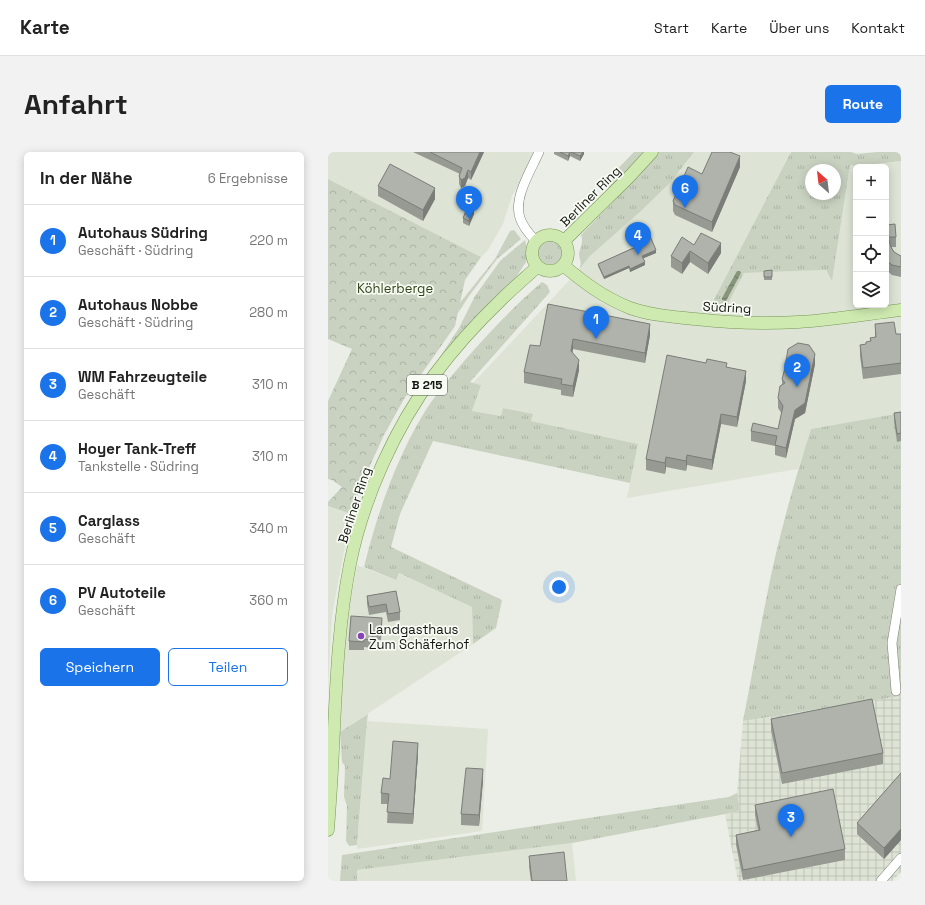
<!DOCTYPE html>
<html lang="de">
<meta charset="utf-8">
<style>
:root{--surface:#fff;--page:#f2f2f2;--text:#222;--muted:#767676;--line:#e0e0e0;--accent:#1a73e8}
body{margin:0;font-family:"Space Grotesk",sans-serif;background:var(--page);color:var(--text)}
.controls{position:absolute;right:12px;top:12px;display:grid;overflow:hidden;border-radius:6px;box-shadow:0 2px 10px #0003}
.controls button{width:36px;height:36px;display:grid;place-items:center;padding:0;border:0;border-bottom:1px solid var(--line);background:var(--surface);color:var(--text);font:20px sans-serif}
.compass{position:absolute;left:477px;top:12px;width:36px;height:36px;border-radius:50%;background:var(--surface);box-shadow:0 2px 10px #0003;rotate:332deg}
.you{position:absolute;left:231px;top:435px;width:14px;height:14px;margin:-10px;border:3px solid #fff;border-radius:50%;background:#1a73e8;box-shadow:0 0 0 6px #1a73e833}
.badge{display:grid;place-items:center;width:26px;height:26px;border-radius:50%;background:var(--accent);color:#fff;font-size:13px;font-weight:700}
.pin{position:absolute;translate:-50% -33px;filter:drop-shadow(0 1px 2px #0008)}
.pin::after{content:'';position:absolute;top:21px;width:14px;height:12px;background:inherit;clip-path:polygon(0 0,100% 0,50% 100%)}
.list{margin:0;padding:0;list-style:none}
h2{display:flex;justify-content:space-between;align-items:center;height:52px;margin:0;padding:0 16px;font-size:17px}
h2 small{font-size:13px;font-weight:400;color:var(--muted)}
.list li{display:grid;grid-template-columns:26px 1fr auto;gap:12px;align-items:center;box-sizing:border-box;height:72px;padding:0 16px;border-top:1px solid var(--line)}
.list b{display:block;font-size:15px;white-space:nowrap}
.list p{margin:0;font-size:13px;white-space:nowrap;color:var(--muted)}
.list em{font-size:13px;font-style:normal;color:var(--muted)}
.actions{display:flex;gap:8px;padding:12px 16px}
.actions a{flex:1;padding:9px 0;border:1px solid var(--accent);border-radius:6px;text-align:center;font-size:14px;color:var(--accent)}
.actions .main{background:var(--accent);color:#fff}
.icon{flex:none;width:22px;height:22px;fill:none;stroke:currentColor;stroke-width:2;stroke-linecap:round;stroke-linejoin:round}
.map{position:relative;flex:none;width:573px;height:729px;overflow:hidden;border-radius:6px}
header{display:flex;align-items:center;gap:24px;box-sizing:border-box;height:56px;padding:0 20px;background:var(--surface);border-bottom:1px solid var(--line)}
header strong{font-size:19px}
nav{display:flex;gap:22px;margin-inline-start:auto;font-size:14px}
.intro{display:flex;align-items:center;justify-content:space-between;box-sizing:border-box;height:96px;padding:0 24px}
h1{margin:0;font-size:28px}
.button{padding:10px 18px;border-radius:6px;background:var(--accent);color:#fff;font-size:14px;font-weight:700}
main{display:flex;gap:24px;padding:0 24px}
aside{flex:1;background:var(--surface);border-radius:6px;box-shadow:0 2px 10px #0003}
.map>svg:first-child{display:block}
.built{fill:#dde4d5;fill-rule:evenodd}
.industrial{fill:url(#industrial-grid)}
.grass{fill:url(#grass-tufts);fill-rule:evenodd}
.forest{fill:url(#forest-crowns)}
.water{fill:url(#water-waves)}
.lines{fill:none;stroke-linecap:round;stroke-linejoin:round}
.minor-casing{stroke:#7b7f78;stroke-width:10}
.major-casing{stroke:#789657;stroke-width:13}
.minor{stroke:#fff;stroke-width:9}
.major{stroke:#cfeab0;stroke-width:12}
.wall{fill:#969a93}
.shaded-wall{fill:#7a7d78}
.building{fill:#afb3ab;stroke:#7a7d78}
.poi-dot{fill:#8842b5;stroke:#f7fbf3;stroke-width:1.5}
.labels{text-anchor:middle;stroke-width:3.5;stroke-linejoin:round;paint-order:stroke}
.shield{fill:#f7fbf3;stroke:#575955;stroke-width:1}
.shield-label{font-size:12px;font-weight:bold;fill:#131411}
.street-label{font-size:13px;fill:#131411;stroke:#f7fbf3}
.park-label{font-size:13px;fill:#314419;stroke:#f7fbf3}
.poi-label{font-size:13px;fill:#131411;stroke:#f7fbf3;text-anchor:start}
</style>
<header>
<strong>Karte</strong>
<nav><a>Start</a><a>Karte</a><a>Über uns</a><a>Kontakt</a></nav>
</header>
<div class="intro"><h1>Anfahrt</h1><a class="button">Route</a></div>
<main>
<aside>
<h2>In der Nähe<small>6 Ergebnisse</small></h2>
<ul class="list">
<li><span class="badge">1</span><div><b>Autohaus Südring</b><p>Geschäft · Südring</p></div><em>220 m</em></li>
<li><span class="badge">2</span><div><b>Autohaus Nobbe</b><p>Geschäft · Südring</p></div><em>280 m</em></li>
<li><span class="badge">3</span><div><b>WM Fahrzeugteile</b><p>Geschäft</p></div><em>310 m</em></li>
<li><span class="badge">4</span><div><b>Hoyer Tank-Treff</b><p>Tankstelle · Südring</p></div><em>310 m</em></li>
<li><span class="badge">5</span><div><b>Carglass</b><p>Geschäft</p></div><em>340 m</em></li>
<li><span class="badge">6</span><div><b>PV Autoteile</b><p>Geschäft</p></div><em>360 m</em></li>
</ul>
<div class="actions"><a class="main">Speichern</a><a>Teilen</a></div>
</aside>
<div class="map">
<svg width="573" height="729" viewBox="0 0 573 729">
<defs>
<pattern id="industrial-grid" width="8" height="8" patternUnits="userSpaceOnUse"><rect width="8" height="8" fill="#dde4d5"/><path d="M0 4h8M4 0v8" fill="none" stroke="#bdc3b6"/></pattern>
<pattern id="grass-tufts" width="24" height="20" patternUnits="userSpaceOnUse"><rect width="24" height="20" fill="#c9d2c1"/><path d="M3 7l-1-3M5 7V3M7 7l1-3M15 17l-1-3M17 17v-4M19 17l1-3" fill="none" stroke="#acb3a5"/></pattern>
<pattern id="forest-crowns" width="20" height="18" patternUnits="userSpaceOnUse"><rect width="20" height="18" fill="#c9d2c1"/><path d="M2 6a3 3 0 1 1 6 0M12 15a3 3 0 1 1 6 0" fill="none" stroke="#acb3a5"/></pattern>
<pattern id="water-waves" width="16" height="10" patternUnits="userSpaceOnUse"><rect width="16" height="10" fill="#88957b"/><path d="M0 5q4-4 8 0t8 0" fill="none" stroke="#6e7863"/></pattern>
</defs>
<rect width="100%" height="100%" fill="#eaeee6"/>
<path class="built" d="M0,0H207L203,10L184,44L175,72L160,98L153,105L0,27Z
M366,0H463L380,160L395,161L416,121L498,118L504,128L522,13L530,14L573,9V261L483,277L470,317L299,346L310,292L203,269L204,262L175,256L173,264L144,259L153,233L145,231L249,120L262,104L312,60L342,31ZM528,15H558V153H528Z
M0,354L23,362L4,463L0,538Z
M29,413L67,428L71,421L144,455L145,492L12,580L17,493L22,452Z
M39,569L160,577L154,679L29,697Z
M244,691L248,729H29V718Z"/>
<path class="industrial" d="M573,544V720L564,729H410L397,662L412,659L409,641L415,569Z"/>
<path class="grass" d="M306,0H366L342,31L312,60L262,104L249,120C250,119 252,116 252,115C254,111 251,106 251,102C252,95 256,91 253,83L290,45L276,31Z
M463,0H523L529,2L549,0H573V9L530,14L522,13L504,129L498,118L416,121L395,161H379ZM483,18H507V42H483Z
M186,78L193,87L169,107L141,144L130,161L131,152L167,107L182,79Z
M208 101a14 14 0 1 1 28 0a14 14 0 1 1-28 0Z
M197,88L199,97L198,110L188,125L165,147L100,223L131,176L147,144L172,109Z
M214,130L219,133L222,140L142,230L153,233L144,259L173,264L175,256L205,262L203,269L310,292L302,331L105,289L72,362L63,395L174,448L168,476L145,492L144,455L71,421L68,428L36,415C49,363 66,312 93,266C105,245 122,226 137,208C161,181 186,154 214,130Z
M573,261V544L415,569C423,529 430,488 438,448C449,391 465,333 483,277Z
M40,562L39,569L29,693L21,694L18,689L19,654L16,645L17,614L14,610L12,580Z
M409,641L412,659L397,662L244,691L29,718V729H12L14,703L401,645Z"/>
<path class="forest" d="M0,27L153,105L137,128L127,174L76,247L56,283L34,331L23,362L0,354V350L14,335L4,328L0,327V249L24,197L0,187Z"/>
<path class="water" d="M409,119H412L413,121L398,149L394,148V146Z"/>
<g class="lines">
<g class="minor-casing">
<path id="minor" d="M208,89C201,82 195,75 192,66C185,46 203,18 211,0
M568,539L564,491L573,437
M553,729L573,706"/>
</g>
<g class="major-casing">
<path id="major" d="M204 101a18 18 0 1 1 36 0a18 18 0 1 1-36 0Z
M236,89L301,25L324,0
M236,114C258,132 275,145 302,156C322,163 346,165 367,167C402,171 436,172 470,170C505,168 539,162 573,158
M0,678C2,651 4,624 5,597C8,535 10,473 22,412C35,347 67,275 107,222C127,195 150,170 174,147C185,136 197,126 209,115"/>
</g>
<use href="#minor" class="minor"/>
<use href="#major" class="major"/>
</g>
<path class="wall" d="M85,0H156L143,28L140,26L137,34L133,36L131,32V24L132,22Z
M226,0H256V2L252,9L242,4L240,9L226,2Z
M412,15L384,80L347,63L345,59V49L374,22Z
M50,34L107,47L95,69L50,44Z
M146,62L141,74L135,71V66Z
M558,73L568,85V95H563L566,100L571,103L573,104V125L564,123L558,118Z
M308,90L328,101L315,106L317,113L302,120L301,116L276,127L270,114V112L309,94Z
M366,93L393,101L380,122L362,110L354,122L343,115V104Z
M444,118V128H436V119Z
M220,152L322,183L317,211L245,197L244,201L251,218L245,245L233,243V238L196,231V220L212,194Z
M547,172L568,182H573V222L535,227L532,204V193L538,192L542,189V186L547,185Z
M458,209L487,212L477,261L467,267L458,306L447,303V294L423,289V279L450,277L454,262L450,256V246L454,233V227L458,216Z
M399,215L418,229L409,275L393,272L384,318L359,313L358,319L338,315L337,322L318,318V307Z
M573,260V289L569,290L566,269V261Z
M68,439L72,460V468L60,470L58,460L41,463L39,452V444Z
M54,474L53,488L44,487V496L36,495V498H21V489Z
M443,567L555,601V612L454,632L443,578Z
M90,602L85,672L59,671L60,652H53V641L62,627Z
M573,621V688L556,707L529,682V671Z
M155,628L151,674L133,673V662Z
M427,653L517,697V708L415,728L408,693V683L430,678L427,663Z
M201,704L239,729H203L201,715Z"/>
<path class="shaded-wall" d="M152,0H156L143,28V20Z
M242,0V4L240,9V4Z
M255,0H256V2L252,9V4Z
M412,4V15L384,80V70Z
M140,18V26L137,34L133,36V28Z
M107,36V47L95,69V58Z
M146,56V62L141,74V69Z
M393,91V101L380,122V111Z
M328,98V101L314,107V104Z
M362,99V110L354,122V111Z
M317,110V113L302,120V117Z
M301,114V116L276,127V125Z
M322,172V183L317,211V201Z
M245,187V197L243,210V199Z
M487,202V212L477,261L467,267L458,306V296L467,258Z
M251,208V218L245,245V234Z
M418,219V229L409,275V265Z
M393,262V272L384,318V308Z
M359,303V313L358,319V309Z
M338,305V315L337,322V311Z
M90,591V602L85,672V662Z
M155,617V628L151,674V663Z
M573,677V688L556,707V696Z"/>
<path class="building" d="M102,0H152L143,20L140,18L137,26L133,28L131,24L134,16Z
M232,0H242L240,4Z
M243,0H255L252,4Z
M384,0H402L412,4L384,70L347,53L345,49L360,15L374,22Z
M62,12L107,36L95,58L50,34Z
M140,54L146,56L141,69L135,66Z
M567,72L568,85H560L563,95L566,100L571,103L573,104V115L564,113L558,108V73Z
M373,81L393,91L380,111L362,99L354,111L343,104L354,85L366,93Z
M322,84L328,98L314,104L317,110L302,117L301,114L276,125L270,112L310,94L308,90Z
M444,118V125H436V119Z
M220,152L322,172L317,201L245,187L243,199L251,208L245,234L233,232L234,227L196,220L202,193L212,194Z
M566,170L568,182H573V211L535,216L532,193L538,192V190L543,189L542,186L548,185L547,172Z
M470,191L481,193L487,202L477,251L467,258L458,296L447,293L449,284L423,279L425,271L450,277L455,254L450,246L452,234L457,231L454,227L457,216L461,214L458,209L460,197Z
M339,203L378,211L379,207L399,211L398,215L418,219L409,265L393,262L384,308L359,303L358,309L338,305L337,311L318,307Z
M573,260V281L569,282L566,261Z
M68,439L72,460L60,462L58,452L41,455L39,444Z
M23,464L54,466L53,480L44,479V488L36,487V490L21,489Z
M544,547L555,601L454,621L443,567Z
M65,589L90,591L85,662L59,660L61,642L53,641L55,626L62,627Z
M138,616L155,617L151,663L133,662Z
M573,621V677L556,696L529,671Z
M505,637L517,697L415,718L408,683L432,678L427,653Z
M236,700L239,729H204L201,704Z"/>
<circle class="poi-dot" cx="33" cy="484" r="4"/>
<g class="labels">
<rect class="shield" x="79" y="223" width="40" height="20" rx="3"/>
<g class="shield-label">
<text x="99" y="237">B 215</text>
</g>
<g class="street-label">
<text transform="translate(262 44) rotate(-45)" y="5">Berliner Ring</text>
<text transform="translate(399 155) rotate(3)" y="5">Südring</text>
<text transform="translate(26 353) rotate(-72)" y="5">Berliner Ring</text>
</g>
<g class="park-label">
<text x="67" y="141">Köhlerberge</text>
</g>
<g class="poi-label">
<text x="41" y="482">Landgasthaus<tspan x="41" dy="15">Zum Schäferhof</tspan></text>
</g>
</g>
</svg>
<div class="controls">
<button>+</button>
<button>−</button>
<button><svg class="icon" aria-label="locate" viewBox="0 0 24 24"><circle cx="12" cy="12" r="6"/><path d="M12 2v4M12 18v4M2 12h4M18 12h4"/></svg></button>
<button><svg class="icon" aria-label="layers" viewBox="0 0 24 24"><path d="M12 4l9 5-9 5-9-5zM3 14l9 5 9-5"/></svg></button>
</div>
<svg class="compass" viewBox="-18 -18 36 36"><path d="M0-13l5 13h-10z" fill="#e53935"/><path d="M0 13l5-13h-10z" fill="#767676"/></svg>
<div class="you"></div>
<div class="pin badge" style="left:268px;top:187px">1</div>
<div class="pin badge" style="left:469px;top:235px">2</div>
<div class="pin badge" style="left:463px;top:685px">3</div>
<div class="pin badge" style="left:310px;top:103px">4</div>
<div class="pin badge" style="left:141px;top:67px">5</div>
<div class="pin badge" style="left:357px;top:56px">6</div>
</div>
</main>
